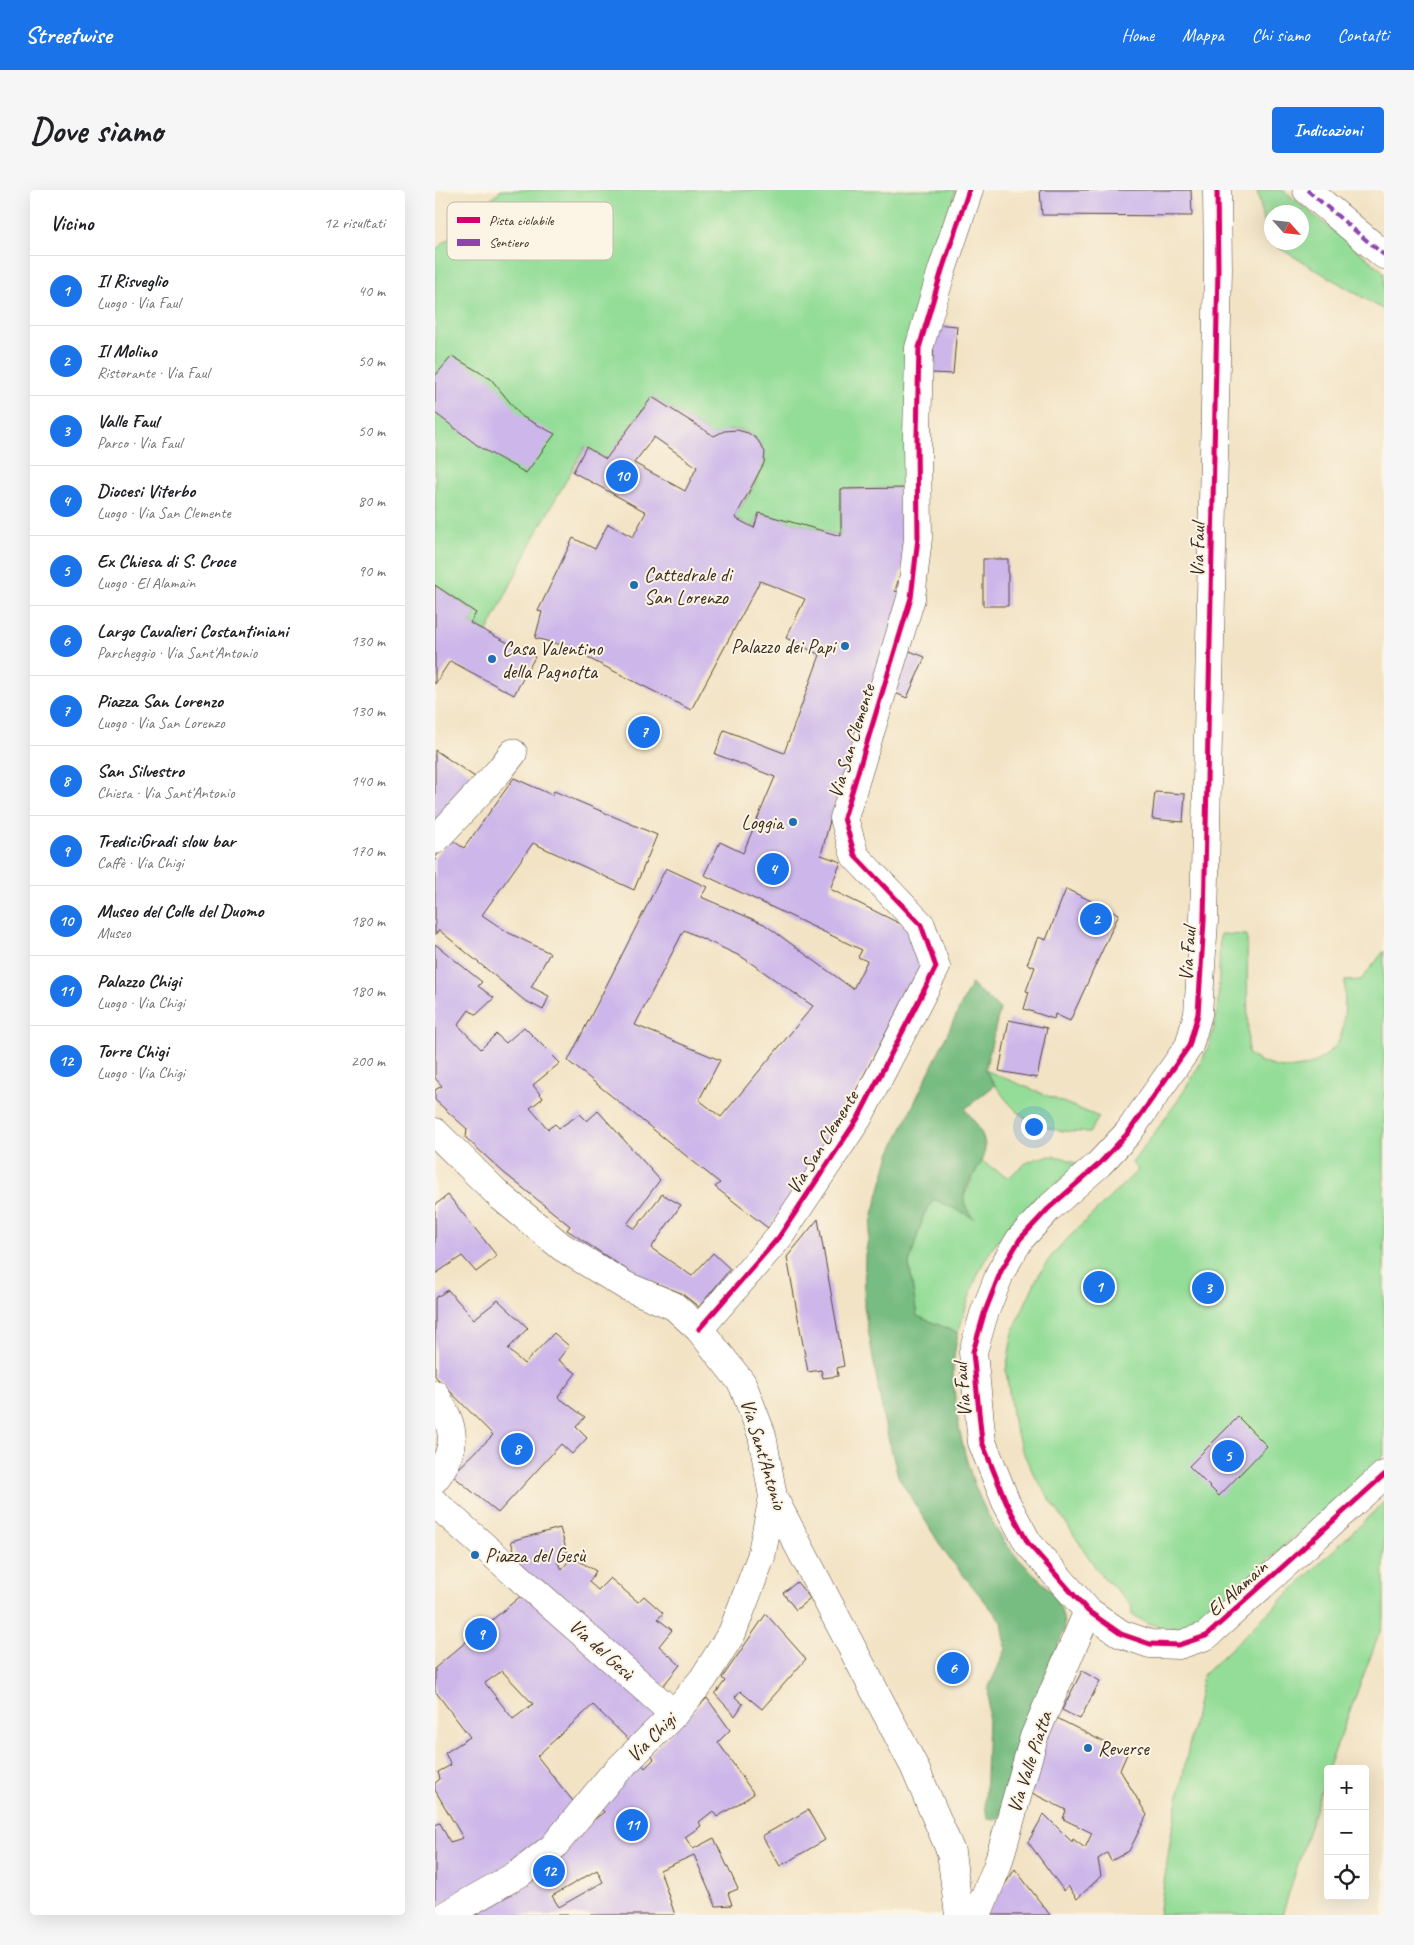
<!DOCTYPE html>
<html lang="it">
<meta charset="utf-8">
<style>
:root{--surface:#fff;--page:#f6f6f6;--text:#202124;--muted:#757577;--line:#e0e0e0;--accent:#1a73e8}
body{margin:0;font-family:Caveat,sans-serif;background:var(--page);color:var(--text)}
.controls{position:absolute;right:15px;bottom:15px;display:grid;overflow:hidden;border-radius:5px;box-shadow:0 5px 20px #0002}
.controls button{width:45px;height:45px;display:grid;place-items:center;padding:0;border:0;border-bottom:1px solid var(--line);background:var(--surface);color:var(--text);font:25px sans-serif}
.compass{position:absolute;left:829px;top:15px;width:45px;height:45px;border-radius:50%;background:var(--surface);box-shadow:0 5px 20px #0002;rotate:117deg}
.you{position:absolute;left:598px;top:936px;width:18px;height:18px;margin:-12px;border:4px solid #fff;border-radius:50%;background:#1a73e8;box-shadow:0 0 0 8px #1a73e833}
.badge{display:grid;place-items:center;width:32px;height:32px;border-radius:50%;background:var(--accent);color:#fff;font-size:16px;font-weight:700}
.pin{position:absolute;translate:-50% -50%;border:2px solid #fff;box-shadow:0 1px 5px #0006}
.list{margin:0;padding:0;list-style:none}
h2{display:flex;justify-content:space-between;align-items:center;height:65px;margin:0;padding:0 20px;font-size:21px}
h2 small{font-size:16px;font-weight:400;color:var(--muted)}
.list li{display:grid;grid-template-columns:32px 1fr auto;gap:15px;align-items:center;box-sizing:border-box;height:70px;padding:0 20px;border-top:1px solid var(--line)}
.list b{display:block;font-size:19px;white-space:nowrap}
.list p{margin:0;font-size:16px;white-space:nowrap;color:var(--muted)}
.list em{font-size:16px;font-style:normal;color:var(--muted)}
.icon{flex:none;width:28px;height:28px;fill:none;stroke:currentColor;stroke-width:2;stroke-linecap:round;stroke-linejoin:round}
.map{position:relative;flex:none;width:949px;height:1725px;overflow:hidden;border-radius:5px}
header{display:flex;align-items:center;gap:30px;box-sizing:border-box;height:70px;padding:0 25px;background:var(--accent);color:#fff}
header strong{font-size:24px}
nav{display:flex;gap:28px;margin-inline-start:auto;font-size:18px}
.intro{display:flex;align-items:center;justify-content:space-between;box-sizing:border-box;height:120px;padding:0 30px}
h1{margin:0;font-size:35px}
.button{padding:12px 22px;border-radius:5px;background:var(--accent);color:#fff;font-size:18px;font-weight:700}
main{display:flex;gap:30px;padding:0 30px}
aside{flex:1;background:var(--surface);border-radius:5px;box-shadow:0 5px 20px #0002}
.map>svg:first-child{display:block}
.green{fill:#94dd98;stroke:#68845b;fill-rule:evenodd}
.forest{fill:#77bc80;stroke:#59734f}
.building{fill:#cdb7ea;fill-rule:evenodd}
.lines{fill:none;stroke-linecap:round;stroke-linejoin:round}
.minor-casing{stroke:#564637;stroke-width:29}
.minor{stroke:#fff;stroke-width:28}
.quiet{stroke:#8e44ad;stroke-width:4;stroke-dasharray:8 4;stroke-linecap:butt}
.cycleway-casing{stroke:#fcf5e5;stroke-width:8}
.cycleway{stroke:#d6006c;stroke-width:5}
.poi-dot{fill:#1f6fb2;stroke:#fcf5e5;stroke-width:2}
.labels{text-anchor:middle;stroke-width:4;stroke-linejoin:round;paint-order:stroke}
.street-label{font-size:20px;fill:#3b2a1e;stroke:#fcf5e5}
.poi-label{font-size:20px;fill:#3b2a1e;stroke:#fcf5e5;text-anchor:start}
.key{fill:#fcf5e5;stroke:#c2b8a9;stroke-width:1}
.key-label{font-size:14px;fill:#3b2a1e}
</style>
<header>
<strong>Streetwise</strong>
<nav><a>Home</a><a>Mappa</a><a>Chi siamo</a><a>Contatti</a></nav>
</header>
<div class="intro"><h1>Dove siamo</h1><a class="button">Indicazioni</a></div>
<main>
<aside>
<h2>Vicino<small>12 risultati</small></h2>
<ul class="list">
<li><span class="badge">1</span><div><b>Il Risveglio</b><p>Luogo · Via Faul</p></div><em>40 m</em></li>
<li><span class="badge">2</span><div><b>Il Molino</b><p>Ristorante · Via Faul</p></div><em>50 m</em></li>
<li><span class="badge">3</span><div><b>Valle Faul</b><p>Parco · Via Faul</p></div><em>50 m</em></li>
<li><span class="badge">4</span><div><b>Diocesi Viterbo</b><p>Luogo · Via San Clemente</p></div><em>80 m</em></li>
<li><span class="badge">5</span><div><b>Ex Chiesa di S. Croce</b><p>Luogo · El Alamain</p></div><em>90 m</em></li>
<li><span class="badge">6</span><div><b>Largo Cavalieri Costantiniani</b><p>Parcheggio · Via Sant'Antonio</p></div><em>130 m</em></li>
<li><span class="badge">7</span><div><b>Piazza San Lorenzo</b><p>Luogo · Via San Lorenzo</p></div><em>130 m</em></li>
<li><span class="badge">8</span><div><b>San Silvestro</b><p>Chiesa · Via Sant'Antonio</p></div><em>140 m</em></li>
<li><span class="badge">9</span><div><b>TrediciGradi slow bar</b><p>Caffè · Via Chigi</p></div><em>170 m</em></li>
<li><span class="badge">10</span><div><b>Museo del Colle del Duomo</b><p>Museo</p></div><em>180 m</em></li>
<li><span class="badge">11</span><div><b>Palazzo Chigi</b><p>Luogo · Via Chigi</p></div><em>180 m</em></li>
<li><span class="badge">12</span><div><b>Torre Chigi</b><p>Luogo · Via Chigi</p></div><em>200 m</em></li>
</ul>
</aside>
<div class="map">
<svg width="949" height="1725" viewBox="0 0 949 1725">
<rect width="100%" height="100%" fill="#fcf5e5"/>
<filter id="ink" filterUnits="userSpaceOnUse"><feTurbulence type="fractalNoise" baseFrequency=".02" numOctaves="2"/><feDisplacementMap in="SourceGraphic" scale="10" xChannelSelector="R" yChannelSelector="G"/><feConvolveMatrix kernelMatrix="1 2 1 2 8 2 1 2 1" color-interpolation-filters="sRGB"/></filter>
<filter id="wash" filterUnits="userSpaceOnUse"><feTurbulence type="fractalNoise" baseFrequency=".0096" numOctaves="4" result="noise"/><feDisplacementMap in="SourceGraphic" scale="20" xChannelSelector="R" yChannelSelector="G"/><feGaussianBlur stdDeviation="1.12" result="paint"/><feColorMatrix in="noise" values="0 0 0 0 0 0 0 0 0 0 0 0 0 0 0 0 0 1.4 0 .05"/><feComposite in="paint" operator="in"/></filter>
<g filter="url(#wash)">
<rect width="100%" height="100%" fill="#f2e3c5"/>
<path class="green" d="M66,0H520L472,298L406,299V346L324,323L319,338L300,328C312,305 348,260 313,243C302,237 290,240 279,246L217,207L171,269L150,257L102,342L52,442L35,433L41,423L0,395V61Z
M822,0H848L949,82V120L834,52ZM836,22H866V52H836Z
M785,744L812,745L813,864C837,881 868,885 892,864C897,859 904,853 906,846C911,829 909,808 910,791L926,790L949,761V1266L763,1433C734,1442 724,1439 697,1425L696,1414L665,1384L600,1287L587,1260L578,1231L571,1180L577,1146L584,1127L602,1088L614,1069L627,1054L703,980L697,973C722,939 767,883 778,843C786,812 783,776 785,744Z
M550,880L664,927L655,942C596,943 581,927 550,880Z
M619,966L629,968L645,975C606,1005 563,1038 543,1084C535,1103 529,1123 523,1143L482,1126L474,1074L489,1024L499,1009L537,1027L529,1019L528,1008L546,971L574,988C587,973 599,967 619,966Z
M949,1312V1431L893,1579L847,1725H724L737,1640L768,1485Z"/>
<path class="forest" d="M536,794L565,819L550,880L560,895L530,919C537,929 546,938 549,950C557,981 509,998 539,1028L499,1009L489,1024L474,1074L482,1126L523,1143C521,1155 518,1169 518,1181C521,1244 536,1310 576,1360C599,1389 629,1400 629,1440L591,1536L564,1629L559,1630L552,1628L550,1615L554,1497L571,1459L567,1432L510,1363L463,1286L449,1231L429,1116L430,1065L438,1024L455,964Z"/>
<g id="blocks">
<path class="building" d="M605,0H756L757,26L607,25Z
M500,134L522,136L518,184L497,183Z
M17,166L56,189L86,226L120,244L91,283L46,258L0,223V186Z
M217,207L279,246L289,241L302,240L313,243L322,249L330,262L329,273L300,328L319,338L324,323L406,346V299L472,298L471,364L460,401L469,404L448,475L401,608L386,665L406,672L395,699L478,740L489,770L392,956L333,1038L280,997L285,993L133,871L231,678L272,697L266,707L329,734L418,799L432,771L423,767L427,760L269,685L285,652L308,663L340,587L280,564L289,540L349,563L385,465L351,448L370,409L325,391L256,520L127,455L100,448L107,422L103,421L138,348L160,359L173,334L198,347L211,322L138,282L151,257L171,269ZM219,247L262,277L250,301L199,273ZM249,740L307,767L378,816L286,927L264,910L285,870L200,835Z
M548,369H573V416H548Z
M0,395L41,423L35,433L100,467L79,505L15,471L0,494Z
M472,460L490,467L472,508L453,500Z
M0,560L40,587L0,637Z
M79,588L117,605L119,601L222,645L199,700L98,653L47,725L74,743L115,763L96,797L114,806L108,820L89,810L4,740L0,745V668L15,649L29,658Z
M720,602L750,604L748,632L717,629Z
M631,699L684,724L635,831L620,824L619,829L589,819L594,802L591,801L600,777L592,774L603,747L611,750Z
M0,754L47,792L43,796L59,808L41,825L34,820L23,835L46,859L61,844L71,853L89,837L125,873L98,895L108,908L95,918L113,939L120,934L124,938L145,924L152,931L163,921L225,990L192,1034L200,1039L227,1004L246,1015L216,1058L257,1086L278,1063L295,1079L264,1117L246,1103L198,1084L132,1040L135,1036L68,982L31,948L32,939L0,910V900L7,896L0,888Z
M574,830L612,838L602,888L564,881Z
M13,1005L62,1066L41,1082L27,1066L0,1084V1015Z
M383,1029L409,1176L402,1178L403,1186L388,1188L386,1180L373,1182L352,1067Z
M13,1100L39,1129L63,1110L93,1138L73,1159L89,1174L119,1143L134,1156L123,1170L141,1183L123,1207L150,1227L141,1237L152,1248L137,1264L126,1254L63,1323L17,1285L58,1245L0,1186V1108Z
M803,1227L832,1256L784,1306L754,1276Z
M125,1338L132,1362L122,1372L127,1379L137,1367L161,1381L154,1392L163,1400L175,1388L203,1412L209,1406L228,1423L223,1429L237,1440L224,1456L245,1475L223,1502L85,1379L76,1351Z
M362,1392L375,1408L361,1420L348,1403Z
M94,1399L228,1526L197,1553L158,1515L102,1566L141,1615L119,1650L0,1717V1635L5,1633L15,1652L28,1648L0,1600V1593L5,1589L3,1582L16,1575L10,1563L35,1547L0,1501V1478ZM67,1481L98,1514L78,1529L50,1493Z
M331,1424L371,1469L327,1519L305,1501L300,1507L308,1514L300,1526L280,1504L290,1491L287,1488Z
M647,1481L665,1491L645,1529L627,1520Z
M272,1508L295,1540L283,1552L319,1604L282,1627L278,1621L264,1632L266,1636L250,1647L258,1659L279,1648L303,1699L293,1703L297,1715L281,1716L259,1665L225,1680L240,1725H36L169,1622L162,1614L206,1573L210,1578L219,1569L215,1564ZM162,1680L168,1692L124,1717L117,1706Z
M618,1526L692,1564L685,1580L712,1625L694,1661L676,1671L672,1663L663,1669L666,1686L642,1709L633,1696L629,1701L593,1652L609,1624L637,1652L638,1649L650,1658L657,1643L628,1629L631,1620L595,1602Z
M373,1620L390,1650L345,1676L327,1646Z
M580,1679L615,1725H550Z"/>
</g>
</g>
<g filter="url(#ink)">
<use href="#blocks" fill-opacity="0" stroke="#564637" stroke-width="1"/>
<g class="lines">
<g class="minor-casing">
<path id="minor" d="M782,0L783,79L769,731L763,824L754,856L693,943L664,974L613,1019L585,1049L566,1081L549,1124L538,1162L547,1252L571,1312L593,1353L653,1421L686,1444L715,1454L744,1455L771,1446L949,1285
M872,0L949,65
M0,650L64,581L78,563
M0,942L65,1006L127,1057L191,1096L239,1116L264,1139L307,1193L327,1245L338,1307L479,1576L516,1662L524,1725
M264,1139L344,1047L423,928L501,777L486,735L420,666L409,628L476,408L483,348L482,247L484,158L507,80L534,0
M0,1204C20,1238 25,1255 0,1289
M0,1313L239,1524
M11,1725L85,1683L118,1657L175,1588L239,1524L268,1489L297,1443L326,1367L338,1307
M542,1725L562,1677L599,1547L653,1421"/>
</g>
<use href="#minor" class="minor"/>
<path class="quiet" d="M872,0L949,65"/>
<g class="cycleway-casing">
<path id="cycleway" d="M782,0L783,79L769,731L763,824L754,856L693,943L664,974L613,1019L585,1049L566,1081L549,1124L538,1162L547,1252L571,1312L593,1353L653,1421L686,1444L715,1454L744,1455L771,1446L949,1285
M264,1139L344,1047L423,928L501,777L486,735L420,666L409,628L476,408L483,348L482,247L484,158L507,80L534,0"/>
</g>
<use href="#cycleway" class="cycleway"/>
</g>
</g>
<g class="poi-dot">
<circle cx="199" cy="395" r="5"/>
<circle cx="410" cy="456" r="5"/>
<circle cx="57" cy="469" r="5"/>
<circle cx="358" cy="632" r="5"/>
<circle cx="40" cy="1365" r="5"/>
<circle cx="653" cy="1558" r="5"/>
</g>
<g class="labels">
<g class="street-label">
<text transform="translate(762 360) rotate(-89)" y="7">Via Faul</text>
<text transform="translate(416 551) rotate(-73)" y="7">Via San Clemente</text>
<text transform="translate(752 764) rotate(-86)" y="7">Via Faul</text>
<text transform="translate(387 952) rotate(-58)" y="7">Via San Clemente</text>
<text transform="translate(527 1200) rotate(-95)" y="7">Via Faul</text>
<text transform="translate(329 1264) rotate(73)" y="7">Via Sant'Antonio</text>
<text transform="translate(802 1398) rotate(-42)" y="7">El Alamain</text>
<text transform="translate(167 1459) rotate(42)" y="7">Via del Gesù</text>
<text transform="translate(216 1547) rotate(-45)" y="7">Via Chigi</text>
<text transform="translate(594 1572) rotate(-72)" y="7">Via Valle Piatta</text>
</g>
<g class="poi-label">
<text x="209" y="391">Cattedrale di<tspan x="209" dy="23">San Lorenzo</tspan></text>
<text x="400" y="463" text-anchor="end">Palazzo dei Papi</text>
<text x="67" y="465">Casa Valentino<tspan x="67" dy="23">della Pagnotta</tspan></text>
<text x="348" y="639" text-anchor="end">Loggia</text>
<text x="50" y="1372">Piazza del Gesù</text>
<text x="663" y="1565">Reverse</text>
</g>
</g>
<rect x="12" y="12" width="166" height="58" rx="8" class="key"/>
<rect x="22" y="27" width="23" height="6" fill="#d6006c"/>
<rect x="22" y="49" width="23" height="7" fill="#8e44ad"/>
<g class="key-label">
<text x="54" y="35">Pista ciclabile</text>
<text x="54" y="57">Sentiero</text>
</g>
</svg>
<div class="controls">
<button>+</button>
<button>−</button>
<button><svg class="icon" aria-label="locate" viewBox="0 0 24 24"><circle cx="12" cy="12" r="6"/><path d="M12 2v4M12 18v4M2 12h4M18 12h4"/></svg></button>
</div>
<svg class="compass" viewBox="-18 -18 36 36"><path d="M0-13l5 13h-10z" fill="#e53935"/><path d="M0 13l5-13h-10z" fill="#757577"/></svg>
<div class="you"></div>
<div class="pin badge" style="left:664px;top:1097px">1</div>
<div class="pin badge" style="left:661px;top:729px">2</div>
<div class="pin badge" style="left:773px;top:1098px">3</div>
<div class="pin badge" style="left:338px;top:679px">4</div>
<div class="pin badge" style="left:793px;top:1266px">5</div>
<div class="pin badge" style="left:518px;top:1478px">6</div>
<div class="pin badge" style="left:209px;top:542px">7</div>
<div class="pin badge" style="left:82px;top:1259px">8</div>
<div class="pin badge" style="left:46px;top:1444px">9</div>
<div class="pin badge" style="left:187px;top:286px">10</div>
<div class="pin badge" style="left:197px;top:1635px">11</div>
<div class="pin badge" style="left:114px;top:1681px">12</div>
</div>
</main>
